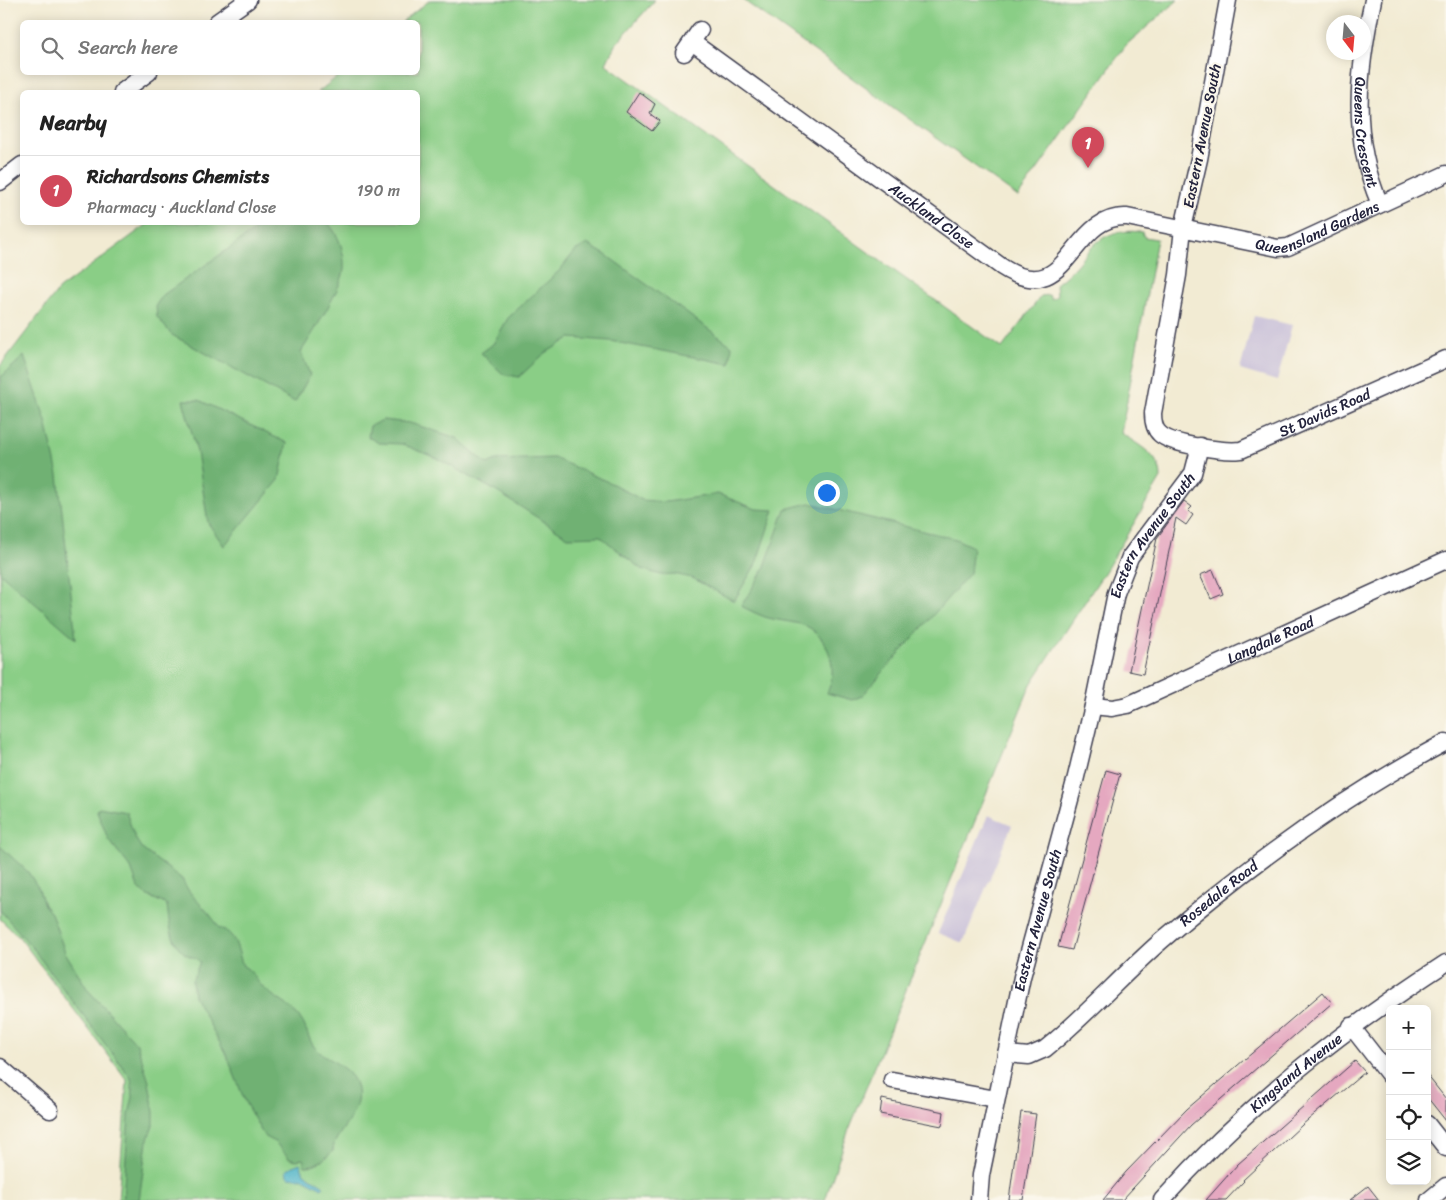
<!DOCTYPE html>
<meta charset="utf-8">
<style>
:root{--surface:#fff;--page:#f2f2f2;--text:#222;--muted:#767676;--line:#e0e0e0;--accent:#d1495b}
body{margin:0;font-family:Sriracha,sans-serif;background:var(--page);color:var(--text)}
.controls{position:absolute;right:15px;bottom:15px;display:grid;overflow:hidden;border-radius:8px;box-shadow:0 2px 12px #0003}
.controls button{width:45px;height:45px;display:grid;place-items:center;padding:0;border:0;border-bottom:1px solid var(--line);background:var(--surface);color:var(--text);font:25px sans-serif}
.compass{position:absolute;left:1326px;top:15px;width:45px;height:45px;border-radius:50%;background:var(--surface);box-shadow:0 2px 12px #0003;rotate:164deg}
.you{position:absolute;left:826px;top:492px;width:18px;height:18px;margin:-12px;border:4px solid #fff;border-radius:50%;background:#1a73e8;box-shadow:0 0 0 8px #1a73e833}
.badge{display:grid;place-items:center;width:32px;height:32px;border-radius:50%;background:var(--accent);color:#fff;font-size:16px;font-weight:700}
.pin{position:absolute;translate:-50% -41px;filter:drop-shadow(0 1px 2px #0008)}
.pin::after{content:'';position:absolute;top:26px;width:18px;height:15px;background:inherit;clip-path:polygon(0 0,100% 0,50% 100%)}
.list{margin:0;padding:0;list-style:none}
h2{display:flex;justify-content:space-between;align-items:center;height:65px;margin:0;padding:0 20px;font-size:21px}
h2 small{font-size:16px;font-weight:400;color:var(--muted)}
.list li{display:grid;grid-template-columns:32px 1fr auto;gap:15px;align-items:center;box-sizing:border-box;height:70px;padding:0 20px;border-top:1px solid var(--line)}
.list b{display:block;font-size:19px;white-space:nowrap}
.list p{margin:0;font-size:16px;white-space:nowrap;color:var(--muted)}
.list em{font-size:16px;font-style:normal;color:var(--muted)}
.icon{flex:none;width:28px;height:28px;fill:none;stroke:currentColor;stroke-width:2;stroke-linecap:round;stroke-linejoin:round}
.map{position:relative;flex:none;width:1446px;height:1200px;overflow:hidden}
.search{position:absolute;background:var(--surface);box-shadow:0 2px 12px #0003;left:20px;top:20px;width:400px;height:55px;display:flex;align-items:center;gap:12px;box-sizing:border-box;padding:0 18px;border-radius:8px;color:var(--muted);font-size:19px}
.panel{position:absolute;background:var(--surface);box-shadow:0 2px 12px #0003;left:20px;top:90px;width:400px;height:135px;border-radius:8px}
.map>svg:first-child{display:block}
.industrial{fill:#c8bfd8}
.green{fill:#8ace86;stroke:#567860}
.forest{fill:#6fb173;stroke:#486a57}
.water{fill:#47b1c6;stroke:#346a80}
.building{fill:#e5a8c0}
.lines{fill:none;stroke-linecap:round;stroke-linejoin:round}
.minor-casing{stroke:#414052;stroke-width:19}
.minor{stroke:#fff;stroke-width:16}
.labels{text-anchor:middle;stroke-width:4.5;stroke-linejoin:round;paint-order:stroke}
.street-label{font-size:15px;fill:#22223b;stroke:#fbf7ec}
</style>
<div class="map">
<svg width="1446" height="1200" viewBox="0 0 1446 1200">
<rect width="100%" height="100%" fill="#fbf7ec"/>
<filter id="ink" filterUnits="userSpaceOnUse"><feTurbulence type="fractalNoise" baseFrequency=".02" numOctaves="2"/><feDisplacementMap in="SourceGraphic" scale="10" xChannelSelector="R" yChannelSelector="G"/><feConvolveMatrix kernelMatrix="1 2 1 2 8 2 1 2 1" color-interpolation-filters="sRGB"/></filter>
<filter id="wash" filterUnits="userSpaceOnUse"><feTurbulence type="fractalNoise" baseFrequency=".0096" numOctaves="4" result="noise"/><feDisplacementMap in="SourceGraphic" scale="20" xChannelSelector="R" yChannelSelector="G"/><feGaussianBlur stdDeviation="1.12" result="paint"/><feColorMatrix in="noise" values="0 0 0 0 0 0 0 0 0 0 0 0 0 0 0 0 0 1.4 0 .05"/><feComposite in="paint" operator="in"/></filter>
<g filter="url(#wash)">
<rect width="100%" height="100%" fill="#f2ebd3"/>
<path class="industrial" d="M1254,316L1292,325L1277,381L1240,370Z
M988,815L1012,825L963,943L938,933Z"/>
<path class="green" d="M430,0H655L615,45L606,64L1002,348L1041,296L1049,295L1051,299L1057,296L1056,284C1091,259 1090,226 1142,232L1144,237L1157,239L1121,433C1138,445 1161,455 1161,478L1106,570L1031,684L848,1132L825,1200H118L127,1080L20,938L0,919V366L59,289L149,223L418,222V92H318L342,73L418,72V22H402Z
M743,0H1178L1126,45L1018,197Z"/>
<path class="forest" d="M265,223H328C339,235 345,252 344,269C343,286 311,336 301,352L310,375L295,402L172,335L157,317L156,305L163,295Z
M587,244L606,255L732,346L730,364L610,341L570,338L544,354L519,377L503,374L481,353L493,344L508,318L560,270L575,251Z
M24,356L46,421L58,475L76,639L0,573V378Z
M183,400H199L287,443L279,480L224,546L208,523L197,452Z
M383,420L410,423L457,438L487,464L496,460L554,458L615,485L642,500L666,502L718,494L756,509L774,510L756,564L734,601L692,578L674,574L661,575L641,569L600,536L568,537L494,490L436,458L402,444L379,443L368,437L370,426Z
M810,503L956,539L973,547L970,573L862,696L852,700L827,693C838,670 831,643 810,628C801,622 777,621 765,617C757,614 749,610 741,606L764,569L785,509Z
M99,807L126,812L135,838L142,849L182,879C189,897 209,909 219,928C237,933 237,950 243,966C253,971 253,977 261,985C273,999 294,1005 303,1023C308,1032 309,1042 317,1050C329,1060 352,1069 356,1085C365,1115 333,1132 333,1151C326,1158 315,1167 305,1166L303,1159L296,1160L289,1158L275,1142L264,1136L246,1104L227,1056L194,996L192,981L200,962C195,956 188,957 183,952C170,941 169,920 167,905L146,895L138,887L131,868L108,839L97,811Z
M0,846L28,872L39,889L44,905L51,913L65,952L88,990L137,1044L149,1082L154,1112V1123L147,1142L139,1200H123L129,1114L133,1097L131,1078L30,945L0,910Z"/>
<path class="water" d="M300,1163L304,1173L324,1186L322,1188L305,1179L289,1177L286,1172L287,1169Z"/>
<g id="blocks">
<path class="building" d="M639,92L655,104L650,114L660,121L652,131L626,112Z
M1184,501L1192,507L1188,511L1193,515L1186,525L1176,518L1143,674L1129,671L1157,538Z
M1213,570L1223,594L1211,599L1200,575Z
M1106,770L1120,774L1072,950L1058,947Z
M1323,992L1332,1003L1191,1125L1122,1200H1103L1126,1172L1187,1109Z
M1355,1061L1365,1072L1302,1125L1243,1180L1244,1181L1226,1200H1206L1238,1164Z
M1427,1075L1446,1099V1121L1427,1097Z
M882,1099L944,1112L942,1126L880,1114Z
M1021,1112L1036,1114L1023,1200H1009Z
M1368,1186L1379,1200H1350Z"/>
</g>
</g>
<g filter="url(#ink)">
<use href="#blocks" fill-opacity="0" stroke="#414052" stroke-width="1"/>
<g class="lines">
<g class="minor-casing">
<g id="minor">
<path id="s1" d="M1228,0L1199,159L1183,228L1178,275L1153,413C1153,421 1154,429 1160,434C1172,445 1225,452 1241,450L1446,359"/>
<path id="s2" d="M1373,0C1358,71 1350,136 1380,204"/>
<path d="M217,22L248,0"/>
<path id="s3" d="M692,42L1002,267C1070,311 1069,214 1127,217L1278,248L1288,247L1446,174"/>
<path d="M684,53L700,30"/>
<path d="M122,92L149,72"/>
<path d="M0,182L22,165"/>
<path id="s4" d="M1093,706L1112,708L1128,705L1446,560"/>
<path d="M1351,1026L1390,1076"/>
<path id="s5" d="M1006,1054L1029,1056L1045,1049C1086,1016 1121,976 1161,941C1249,865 1343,797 1446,742"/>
<path d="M0,1067L50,1110"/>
<path d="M892,1080L996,1099"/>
<path d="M1427,1124L1446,1148"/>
<path id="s6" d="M979,1200L981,1175L1022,977L1075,781L1093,706L1116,593L1130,557L1193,473L1200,446"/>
<path id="s7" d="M1162,1200C1247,1105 1339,1032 1446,963"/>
<path d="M1429,1200L1446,1186"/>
</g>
</g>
<use href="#minor" class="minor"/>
</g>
</g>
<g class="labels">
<g class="street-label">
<text dy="5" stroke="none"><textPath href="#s2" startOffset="134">Queens Crescent</textPath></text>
<text transform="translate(1202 136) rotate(-79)" y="5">Eastern Avenue South</text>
<text dy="5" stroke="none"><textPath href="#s3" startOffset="296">Auckland Close</textPath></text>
<text dy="5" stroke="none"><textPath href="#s3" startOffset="731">Queensland Gardens</textPath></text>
<text dy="5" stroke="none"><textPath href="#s1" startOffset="618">St Davids Road</textPath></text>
<text dy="5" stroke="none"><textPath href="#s6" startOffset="691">Eastern Avenue South</textPath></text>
<text dy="5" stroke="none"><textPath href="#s4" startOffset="192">Langdale Road</textPath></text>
<text dy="5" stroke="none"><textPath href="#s5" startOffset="274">Rosedale Road</textPath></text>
<text dy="5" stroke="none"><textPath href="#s6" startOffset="286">Eastern Avenue South</textPath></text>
<text dy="5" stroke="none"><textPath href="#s7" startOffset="185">Kingsland Avenue</textPath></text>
</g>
</g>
</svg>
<div class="controls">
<button>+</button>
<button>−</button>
<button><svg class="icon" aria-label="locate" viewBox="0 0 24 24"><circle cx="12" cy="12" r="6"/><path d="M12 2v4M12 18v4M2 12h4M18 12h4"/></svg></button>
<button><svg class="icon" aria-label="layers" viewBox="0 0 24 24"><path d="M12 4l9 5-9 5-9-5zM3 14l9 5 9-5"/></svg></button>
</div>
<svg class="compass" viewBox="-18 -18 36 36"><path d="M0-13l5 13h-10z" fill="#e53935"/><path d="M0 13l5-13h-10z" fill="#767676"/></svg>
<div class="you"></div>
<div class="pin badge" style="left:1088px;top:168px">1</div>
<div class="search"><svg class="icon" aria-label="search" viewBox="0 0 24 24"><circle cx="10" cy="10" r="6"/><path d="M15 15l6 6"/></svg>Search here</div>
<section class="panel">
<h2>Nearby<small></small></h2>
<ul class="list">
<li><span class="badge">1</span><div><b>Richardsons Chemists</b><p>Pharmacy · Auckland Close</p></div><em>190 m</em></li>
</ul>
</section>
</div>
